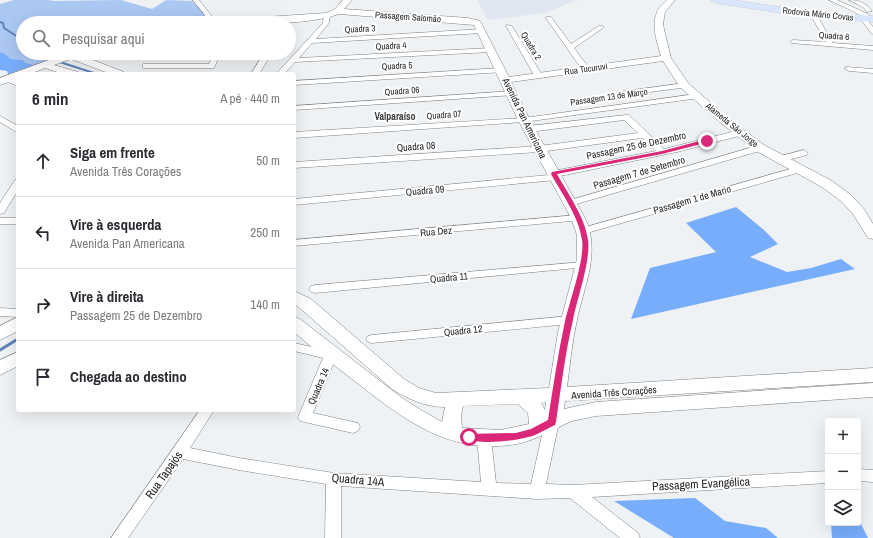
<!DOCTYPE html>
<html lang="pt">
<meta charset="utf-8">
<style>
:root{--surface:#fff;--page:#f2f2f3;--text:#2b2b33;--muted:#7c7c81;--line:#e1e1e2}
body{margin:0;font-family:"Archivo Narrow",sans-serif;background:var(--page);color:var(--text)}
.controls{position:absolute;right:12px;bottom:12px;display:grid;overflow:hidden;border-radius:4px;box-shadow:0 4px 16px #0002}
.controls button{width:36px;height:36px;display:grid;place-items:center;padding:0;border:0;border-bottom:1px solid var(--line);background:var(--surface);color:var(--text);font:20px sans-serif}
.stop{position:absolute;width:12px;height:12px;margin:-9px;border:3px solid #db2777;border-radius:50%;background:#fff}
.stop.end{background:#db2777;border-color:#fff;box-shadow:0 1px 4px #0008}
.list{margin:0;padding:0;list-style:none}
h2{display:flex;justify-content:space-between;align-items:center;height:52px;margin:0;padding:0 16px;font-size:17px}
h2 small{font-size:13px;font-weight:400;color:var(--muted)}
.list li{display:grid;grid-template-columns:26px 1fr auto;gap:12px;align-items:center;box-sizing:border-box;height:72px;padding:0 16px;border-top:1px solid var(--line)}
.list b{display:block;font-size:15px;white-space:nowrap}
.list p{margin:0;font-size:13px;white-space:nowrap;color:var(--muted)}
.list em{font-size:13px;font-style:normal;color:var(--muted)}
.icon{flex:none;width:22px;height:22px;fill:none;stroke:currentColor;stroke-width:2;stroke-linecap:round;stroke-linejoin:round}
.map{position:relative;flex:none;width:873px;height:538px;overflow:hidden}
.search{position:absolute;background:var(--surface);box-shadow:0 4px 16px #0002;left:16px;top:16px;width:280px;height:44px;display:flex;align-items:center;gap:10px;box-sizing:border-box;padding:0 14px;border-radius:22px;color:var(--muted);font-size:15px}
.panel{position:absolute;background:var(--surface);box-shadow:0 4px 16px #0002;left:16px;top:72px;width:280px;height:340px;border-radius:4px}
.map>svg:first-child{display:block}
.built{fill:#dfe6f0}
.green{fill:#abc8f2}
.forest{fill:#78adfb}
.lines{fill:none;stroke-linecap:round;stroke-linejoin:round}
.stream-far1{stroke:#5f84ba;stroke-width:2}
.stream{stroke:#5f84ba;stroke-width:3}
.street-casing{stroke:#7d7f82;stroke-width:1}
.secondary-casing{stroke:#7d7f82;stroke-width:1}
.primary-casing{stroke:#cfcfd0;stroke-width:1}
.street{fill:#fff;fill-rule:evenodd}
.secondary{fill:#fff;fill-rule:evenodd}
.primary{fill:#d7e6fd;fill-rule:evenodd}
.route{fill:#db2777}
.labels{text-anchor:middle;stroke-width:4;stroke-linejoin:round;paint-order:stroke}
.far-street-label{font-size:9px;fill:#262628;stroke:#fff}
.far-quarter-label{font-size:10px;font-weight:bold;fill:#393b3e;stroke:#fff}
.street-label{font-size:10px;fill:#262628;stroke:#fff}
.near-street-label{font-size:12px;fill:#262628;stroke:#fff}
</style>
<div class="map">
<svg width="873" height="538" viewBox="0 0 873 538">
<rect width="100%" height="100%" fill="#eff2f5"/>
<path class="built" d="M477,0H577L545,13L488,20Z"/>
<path class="green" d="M14,0H48L54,1L121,0L152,9L166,0L192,1L205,15L200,19L165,23H23V53H67L34,65L24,62L23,60L11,59L4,53L0,52V4Z"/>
<path class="forest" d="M0,52L4,53L11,59L23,60L24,62L34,65L8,74L7,71L0,70Z
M736,207L764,230L778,244L750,257L787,272L811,268L841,259L855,269L631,319L650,268L716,252L686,223Z
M695,498L725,521L766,528L778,538H674L614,501Z
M858,518L868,538H832L831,523H858Z"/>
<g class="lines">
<path class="stream-far1" d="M0,22L3,23L4,28L18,37L23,38
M41,53V56L97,74"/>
<path class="stream" d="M0,350L18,339"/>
<g class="street-casing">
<path id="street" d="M193,0H199L217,23H211Z
M829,0H837L868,14V16L865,17L873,27V34L871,33L860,18L863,16Z
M849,0C859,0 866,3 872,11L867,12L864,8Z
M813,12L816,14L833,43L873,46V50L791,43V41L793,40L826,42L810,14Z
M327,13L330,15L329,23L316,39L482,29L485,31L482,33L312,43L299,58L491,48L495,50L491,52L295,62L284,74H276L323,23L324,15Z
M547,17H551L571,44L599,26H603V28L574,48L590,69L589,71H583L546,18Z
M507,25L512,26L542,75L541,77H538L534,75L506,26Z
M151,53H238L241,55L237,57H219L214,68H143V64H209L212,57L154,56H151Z
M264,53H272L259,74H251Z
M846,67L873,69V73L849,71L845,69Z
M501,68H504V72L294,85V81Z
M5,77H11L18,81V86L5,81Z
M685,83L689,85L688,87L619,96L615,94L619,92Z
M512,91H515V95L294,110V106Z
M696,94L700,96L699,98L524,122L294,138V132L524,118Z
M626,115H629L664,149L740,130L744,133L743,135L677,152L560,176L559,179L556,180L294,205V199L549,175L550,172L553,171L656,151L642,138L539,152L294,168V162L539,146L638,133L624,120L529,132L525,129L529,126Z
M0,116L18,126V133L0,122Z
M760,145L763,146L764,148L763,150L573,205H567L565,203L567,201Z
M804,150L808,153L807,155L780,162L775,159L777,157Z
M801,166L804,167L806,169L804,171L587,233H579L578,231L579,229Z
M18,179V190L4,213L0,214V203L15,180Z
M578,215L583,218L582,220L294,246V240Z
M0,218H18V224H0Z
M583,262L587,263L588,265L587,267L315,293L311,292L309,289L311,286L315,285Z
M0,308L18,309V317L0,316Z
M569,316L573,317L575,320L573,323L569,324L372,343L368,342L366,339L368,336L372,335Z
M294,343L335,352L337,355L313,413L358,423L360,427L358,431L353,433L300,421L298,417L323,358L294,351Z
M200,410H214L190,448L239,458L334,473L481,482L477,438L479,434L484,432L489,434L491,438L496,483L531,484L545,422L547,418L552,416L557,418L559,422L546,484L573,485L828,471V483L592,497L638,533L640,538H620L570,498L537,499L341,486V538H325L326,484L239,470L183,459L128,538H111Z
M858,469L873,470V482L858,481Z"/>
</g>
<g class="secondary-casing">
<path id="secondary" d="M343,0H352L344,9L468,18L480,21L509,77L661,56C657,42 651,26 657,12C658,8 663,4 667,0H675L665,12L663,24L665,34L671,58L688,83L729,119L764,145L832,181L851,195L864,209L873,224V239L868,238L853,214L841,201L822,187L756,151L721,123L680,87L663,61L511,82L530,120L585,218C601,253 584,285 577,320C572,342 570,365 567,387L873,368V382L565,401L564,409L596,402L873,383V397L596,416C588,418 580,419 572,421C553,429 537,440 517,444C455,455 411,425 365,389C341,371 317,352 294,332V317L300,319L402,398L421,410L442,422L445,407C425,407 408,399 392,389L294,303V291L311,299L404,379L419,388L436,393L549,388L558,332L577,259V235L571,218L518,120L474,25L339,14C305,26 254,23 218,23L222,20L326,13L335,9ZM546,402L545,410L541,403ZM518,404L528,413L529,424L501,430L462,428L461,416L463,406Z
M68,53H82L80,55L124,72L125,74H111L71,59L54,65L78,72L79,74H63L45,68L30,74H18V79L0,85V78Z
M18,317V331L0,340V326Z
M18,352V366L0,375V360Z"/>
</g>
<g class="primary-casing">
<path id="primary" d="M711,0H734L793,9L873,16V22L793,15L716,3Z"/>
</g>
<use href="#street" class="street"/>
<use href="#secondary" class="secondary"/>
<use href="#primary" class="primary"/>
</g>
<path class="route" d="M707,139L709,141V142L662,154L557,174C568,194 585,217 588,240C591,260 577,299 573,320C565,354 561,388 556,422L555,425C548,428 542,432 535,435C519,441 482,445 466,439L465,437L466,434L516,433L531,429L548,420C553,387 558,354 565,321C570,300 585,259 582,240C579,217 562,194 551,174L552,172L662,151Z"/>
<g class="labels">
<g class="far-street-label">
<text transform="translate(818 14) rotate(6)" y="3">Rodovia Mário Covas</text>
<text transform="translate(408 17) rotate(4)" y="3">Passagem Salomão</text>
<text transform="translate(360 29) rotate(-3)" y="3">Quadra 3</text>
<text transform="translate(834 36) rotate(4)" y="3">Quadra 6</text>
<text transform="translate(391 46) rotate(-3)" y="3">Quadra 4</text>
<text transform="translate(531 46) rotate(59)" y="3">Quadra 2</text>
<text transform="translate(397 66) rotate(-3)" y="3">Quadra 5</text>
<text transform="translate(586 69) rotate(-8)" y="3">Rua Tucuruvi</text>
<text transform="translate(402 91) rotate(-4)" y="3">Quadra 06</text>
<text transform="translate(609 97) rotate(-8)" y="3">Passagem 13 de Março</text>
<text transform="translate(444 115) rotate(-4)" y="3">Quadra 07</text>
<text transform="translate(732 125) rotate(39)" y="3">Alameda São Jorge</text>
</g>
<g class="far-quarter-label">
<text x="395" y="120">Valparaíso</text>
</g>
<g class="street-label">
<text transform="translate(525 118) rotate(64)" y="4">Avenida Pan Americana</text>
<text transform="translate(636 145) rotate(-12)" y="4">Passagem 25 de Dezembro</text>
<text transform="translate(416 146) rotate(-4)" y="4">Quadra 08</text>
<text transform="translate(639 172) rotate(-16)" y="4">Passagem 7 de Setembro</text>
<text transform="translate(425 190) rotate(-5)" y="4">Quadra 09</text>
<text transform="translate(692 199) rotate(-16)" y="4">Passagem 1 de Mario</text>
<text transform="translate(436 231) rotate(-5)" y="4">Rua Dez</text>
<text transform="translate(449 277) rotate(-5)" y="4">Quadra 11</text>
<text transform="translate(463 330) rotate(-6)" y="4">Quadra 12</text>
<text transform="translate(318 386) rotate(-67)" y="4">Quadra 14</text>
<text transform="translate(614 392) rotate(-4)" y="4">Avenida Três Corações</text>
</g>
<g class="near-street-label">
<text transform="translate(164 475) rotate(-55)" y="4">Rua Tapajós</text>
<text transform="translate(358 480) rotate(5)" y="4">Quadra 14A</text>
<text transform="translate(701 484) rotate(-3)" y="4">Passagem Evangélica</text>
</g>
</g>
</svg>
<div class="controls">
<button>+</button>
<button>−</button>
<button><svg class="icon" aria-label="layers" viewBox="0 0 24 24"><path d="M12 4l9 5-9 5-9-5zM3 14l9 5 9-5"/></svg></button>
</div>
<div class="stop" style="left:469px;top:437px"></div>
<div class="stop end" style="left:707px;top:141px"></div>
<div class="search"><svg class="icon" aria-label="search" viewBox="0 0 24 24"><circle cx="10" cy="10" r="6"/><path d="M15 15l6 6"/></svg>Pesquisar aqui</div>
<section class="panel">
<h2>6 min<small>A pé · 440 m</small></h2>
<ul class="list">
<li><svg class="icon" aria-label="ahead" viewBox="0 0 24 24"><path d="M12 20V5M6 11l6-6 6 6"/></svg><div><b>Siga em frente</b><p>Avenida Três Corações</p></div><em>50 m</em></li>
<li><svg class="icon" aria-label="left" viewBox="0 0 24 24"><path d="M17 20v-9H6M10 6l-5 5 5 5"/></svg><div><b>Vire à esquerda</b><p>Avenida Pan Americana</p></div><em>250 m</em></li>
<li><svg class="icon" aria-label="right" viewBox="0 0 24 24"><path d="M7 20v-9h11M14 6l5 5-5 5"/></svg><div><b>Vire à direita</b><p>Passagem 25 de Dezembro</p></div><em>140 m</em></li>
<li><svg class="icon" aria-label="arrive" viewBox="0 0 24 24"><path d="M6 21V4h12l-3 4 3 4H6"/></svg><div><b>Chegada ao destino</b></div></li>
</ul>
</section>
</div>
